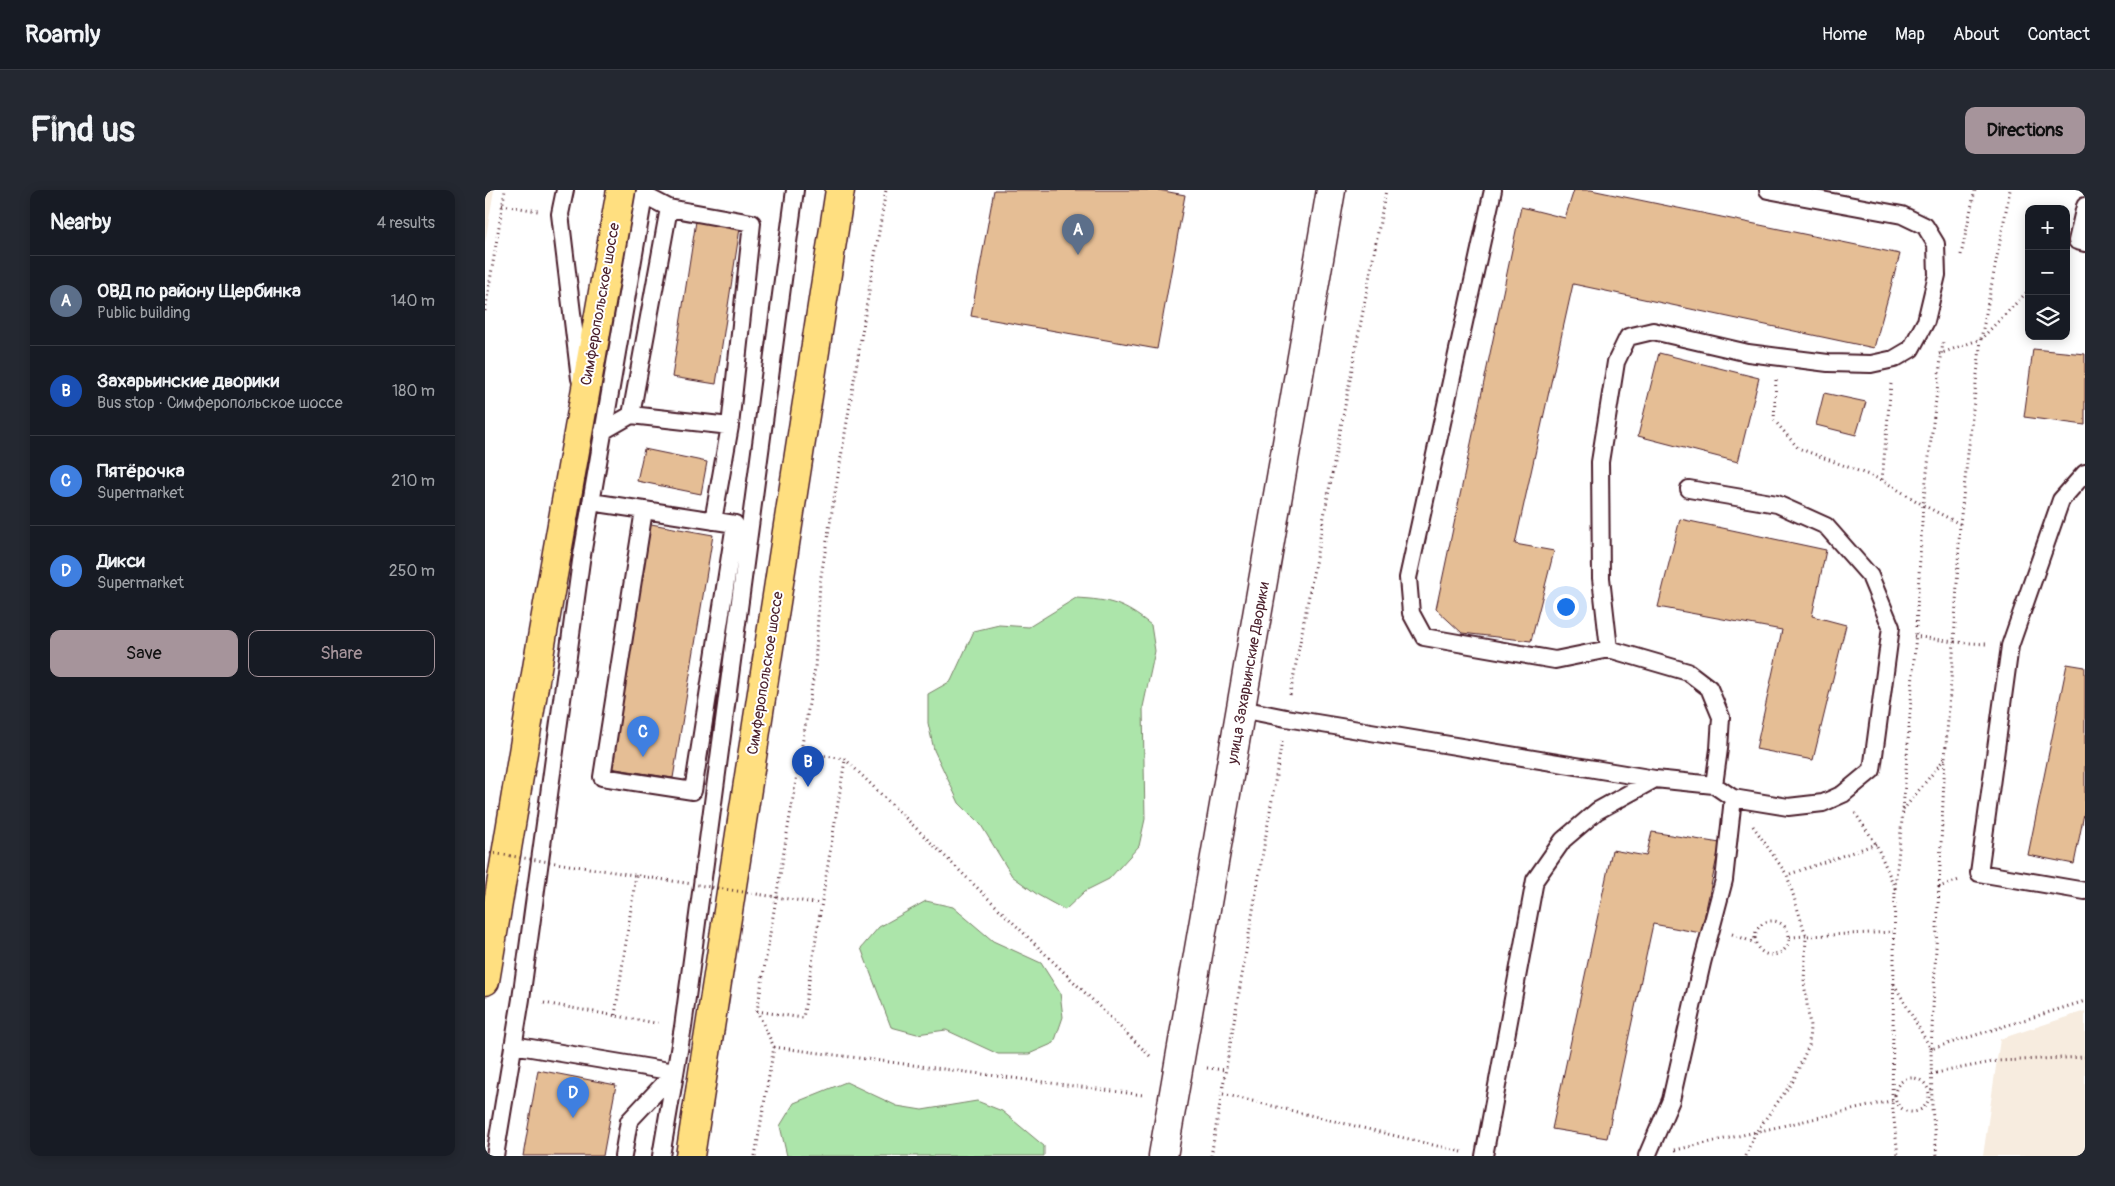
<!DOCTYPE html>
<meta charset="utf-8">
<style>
:root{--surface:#171b24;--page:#242831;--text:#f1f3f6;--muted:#9ea1a6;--line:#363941;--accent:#a6949b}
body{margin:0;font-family:Pangolin,sans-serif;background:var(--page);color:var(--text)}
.controls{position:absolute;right:15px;top:15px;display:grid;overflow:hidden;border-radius:10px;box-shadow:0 2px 12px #0003}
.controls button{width:45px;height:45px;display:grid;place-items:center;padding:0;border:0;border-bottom:1px solid var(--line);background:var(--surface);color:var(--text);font:25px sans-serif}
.you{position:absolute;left:1080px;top:416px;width:18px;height:18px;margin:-12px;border:4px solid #fff;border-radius:50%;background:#1a73e8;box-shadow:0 0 0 8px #1a73e833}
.badge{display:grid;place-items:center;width:32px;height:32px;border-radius:50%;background:var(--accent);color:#fff;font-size:16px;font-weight:700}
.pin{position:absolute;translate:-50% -41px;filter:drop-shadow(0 1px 2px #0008)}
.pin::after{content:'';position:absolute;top:26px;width:18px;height:15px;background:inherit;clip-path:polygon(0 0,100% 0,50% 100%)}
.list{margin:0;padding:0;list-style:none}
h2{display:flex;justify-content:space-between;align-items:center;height:65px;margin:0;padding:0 20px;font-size:21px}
h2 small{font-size:16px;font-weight:400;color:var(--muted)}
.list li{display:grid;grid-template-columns:32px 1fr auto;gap:15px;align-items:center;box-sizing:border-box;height:90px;padding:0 20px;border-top:1px solid var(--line)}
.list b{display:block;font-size:19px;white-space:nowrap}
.list p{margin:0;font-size:16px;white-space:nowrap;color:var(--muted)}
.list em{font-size:16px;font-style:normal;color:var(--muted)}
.actions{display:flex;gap:10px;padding:15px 20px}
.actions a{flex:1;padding:11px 0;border:1px solid var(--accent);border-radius:10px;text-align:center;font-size:18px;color:var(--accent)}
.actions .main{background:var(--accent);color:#111}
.icon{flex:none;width:28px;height:28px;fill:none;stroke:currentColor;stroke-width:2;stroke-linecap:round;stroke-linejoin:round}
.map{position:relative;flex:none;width:1600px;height:966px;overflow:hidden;border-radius:10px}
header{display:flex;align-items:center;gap:30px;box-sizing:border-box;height:70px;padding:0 25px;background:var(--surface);border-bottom:1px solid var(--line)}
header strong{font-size:24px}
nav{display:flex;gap:28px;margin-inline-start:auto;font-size:18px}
.intro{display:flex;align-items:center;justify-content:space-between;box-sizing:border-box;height:120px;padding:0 30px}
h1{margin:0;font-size:35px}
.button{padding:12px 22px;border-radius:10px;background:var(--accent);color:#111;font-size:18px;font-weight:700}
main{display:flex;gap:30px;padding:0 30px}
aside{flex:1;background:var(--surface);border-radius:10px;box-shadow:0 2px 12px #0003}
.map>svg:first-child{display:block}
.built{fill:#f7ecdf}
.green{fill:#ace5aa;stroke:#7b826a}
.building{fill:#e5be95;stroke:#4a1f2b}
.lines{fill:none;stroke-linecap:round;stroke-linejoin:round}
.service-casing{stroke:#4a1f2b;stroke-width:20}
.minor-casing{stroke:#4a1f2b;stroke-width:31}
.primary-casing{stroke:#4a1f2b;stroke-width:31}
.path{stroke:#4a1f2b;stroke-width:3;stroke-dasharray:1 4;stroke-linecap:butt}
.service{stroke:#fff;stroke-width:16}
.minor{stroke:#fff;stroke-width:28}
.primary{stroke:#ffdf80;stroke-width:28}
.path-bridge{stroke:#4a1f2b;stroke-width:3;stroke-dasharray:1 4;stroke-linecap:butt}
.labels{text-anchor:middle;stroke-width:4;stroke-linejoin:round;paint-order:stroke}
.street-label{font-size:15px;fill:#4a1f2b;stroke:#fff}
</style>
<header>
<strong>Roamly</strong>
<nav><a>Home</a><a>Map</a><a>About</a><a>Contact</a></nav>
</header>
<div class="intro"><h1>Find us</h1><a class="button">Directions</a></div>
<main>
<aside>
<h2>Nearby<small>4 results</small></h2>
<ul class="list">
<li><span class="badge" style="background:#5c6f8a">A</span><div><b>ОВД по району Щербинка</b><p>Public building</p></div><em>140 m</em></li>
<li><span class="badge" style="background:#1a4fb4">B</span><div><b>Захарьинские дворики</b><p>Bus stop · Симферопольское шоссе</p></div><em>180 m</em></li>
<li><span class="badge" style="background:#3f7fe0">C</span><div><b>Пятёрочка</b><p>Supermarket</p></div><em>210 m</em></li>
<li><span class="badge" style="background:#3f7fe0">D</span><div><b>Дикси</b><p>Supermarket</p></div><em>250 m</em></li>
</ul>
<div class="actions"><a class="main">Save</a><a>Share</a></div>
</aside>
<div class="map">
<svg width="1600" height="966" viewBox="0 0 1600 966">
<rect width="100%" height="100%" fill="#fff"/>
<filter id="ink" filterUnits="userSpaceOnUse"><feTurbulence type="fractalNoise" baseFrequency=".02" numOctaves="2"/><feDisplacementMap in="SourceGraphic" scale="10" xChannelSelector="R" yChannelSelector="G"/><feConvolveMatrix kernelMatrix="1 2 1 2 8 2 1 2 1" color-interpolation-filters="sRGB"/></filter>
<g filter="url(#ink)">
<path class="built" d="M0,0H9L0,53Z
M1600,821V966H1498L1515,849Z"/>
<path class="green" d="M591,408C626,410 638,413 666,435L670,461L658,517L660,629L654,656L624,689L600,701L580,720L553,705L527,686L496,635L474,613L449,560L443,533V504L466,491L489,441L514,435L544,437Z
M441,711L468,717L508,751L556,773L575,803L578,827L569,853L544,864H513L461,840L432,844L406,837L376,758L394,737Z
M361,892L412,916L437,920L492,911L517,921L559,956V966H302L295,936L309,913Z"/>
<path class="building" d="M509,0H673L700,5L672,159L486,126Z
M1089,0H1106L1415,64L1389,158L1088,94L1030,354L1069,361L1046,451L977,443L951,419L1036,17L1080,28Z
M211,31L255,38L231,194L187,187Z
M1548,159L1600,164V235L1539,227Z
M1174,163L1274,188L1253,272L1153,246Z
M1339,203L1381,212L1371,245L1331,235Z
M159,259L222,272L216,304L152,291Z
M1195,329L1341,360L1327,426L1361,435L1328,570L1271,559L1297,440L1173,417Z
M166,334L228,345L188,588L125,578Z
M1582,474L1600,477V619L1589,674L1543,665Z
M1167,642L1235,653L1216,743L1168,734L1122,948L1067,939L1127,660L1161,666Z
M53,880L131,895L118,966H38Z"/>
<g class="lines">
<g class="service-casing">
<path id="service" d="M80,0L75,24L95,189
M1008,0L923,388L926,423L939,447L1070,470L1124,459L1203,482L1224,498L1236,527L1234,559L1229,595L1170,589
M1600,16L1592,51L1600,53
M184,18L267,33L245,236L228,331
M146,225L184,18L159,5
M118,241L146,225L245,236
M1600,283L1576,310L1525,456L1494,683L1600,701
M1204,299L1292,314L1341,336L1385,386L1406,437L1387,580L1358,604L1338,613L1303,617L1248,608L1229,595
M106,312L159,320
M159,320L250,334L208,601L117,587Z
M1124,459L1116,388L1115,272L1131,172L1143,147L1168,141L1263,163L1343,173L1386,174L1409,169L1426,159L1441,131L1452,85L1451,54L1440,36L1417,25L1283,0
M756,519L801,528L1170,589L1112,621L1078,650L1050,690L999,966
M28,855L190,882
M10,966L36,809L96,371L160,0
M138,966L144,931L190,882
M176,966L198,837L310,0
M1162,966L1186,910L1217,773L1239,690L1248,608"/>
</g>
<g class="minor-casing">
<path id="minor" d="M678,966L846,0"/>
</g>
<g class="primary-casing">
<path id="primary" d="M0,791L58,442L136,0
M205,966L355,0"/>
</g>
<path class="path" d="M17,15L53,21
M1476,65L1490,0
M0,121L20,0
M1454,164L1496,149L1525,0
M1291,190L1289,230L1313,258L1397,290
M1406,194L1397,290L1438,315L1475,334L1469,452L1501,454
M1475,334L1496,149L1544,100
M1431,437L1438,315L1458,152
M1429,446L1469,452L1460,568
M805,505L901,0
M315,562L360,569L667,868
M1418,620L1460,568L1454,697L1474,690
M1370,623L1391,654L1410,698L1418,620L1431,443
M1268,636L1302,685
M1391,654L1302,685L1321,746L1408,742
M1454,697L1446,859L1600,811
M1410,698L1407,911L1413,966
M1270 748a17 17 0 1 1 34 0a17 17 0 1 1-34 0Z
M1247,744L1270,753
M1409,794L1446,859L1447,918L1452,966
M59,813L176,834
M272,821L318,828L360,570
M130,825L151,685
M289,857L658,905
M722,878L741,880
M1446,884L1512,871L1600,867
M1410 905a17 17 0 1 1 34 0a17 17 0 1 1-34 0Z
M738,904L977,962
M1190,960L1271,942L1308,891L1324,855L1325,836L1319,792L1321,746L1305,747
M270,966L289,857L272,821L330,478L335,392L401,0
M726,966L797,551
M1260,966L1271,942L1410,910"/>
<use href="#service" class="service"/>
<use href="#minor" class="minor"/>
<use href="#primary" class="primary"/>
<path class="path-bridge" d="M0,662L336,714"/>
</g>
</g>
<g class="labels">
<g class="street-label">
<text transform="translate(115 114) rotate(-80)" y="5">Симферопольское шоссе</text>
<text transform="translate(280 483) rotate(-81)" y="5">Симферопольское шоссе</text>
<text transform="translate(763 483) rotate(-80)" y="5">улица Захарьинские Дворики</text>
</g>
</g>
</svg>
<div class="controls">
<button>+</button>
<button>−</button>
<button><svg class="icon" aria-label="layers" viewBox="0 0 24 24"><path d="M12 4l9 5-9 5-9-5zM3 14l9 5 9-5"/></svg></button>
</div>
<div class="you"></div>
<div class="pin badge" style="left:593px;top:65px;background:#5c6f8a">A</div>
<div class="pin badge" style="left:323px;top:597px;background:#1a4fb4">B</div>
<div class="pin badge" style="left:158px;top:567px;background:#3f7fe0">C</div>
<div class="pin badge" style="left:88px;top:928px;background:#3f7fe0">D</div>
</div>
</main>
